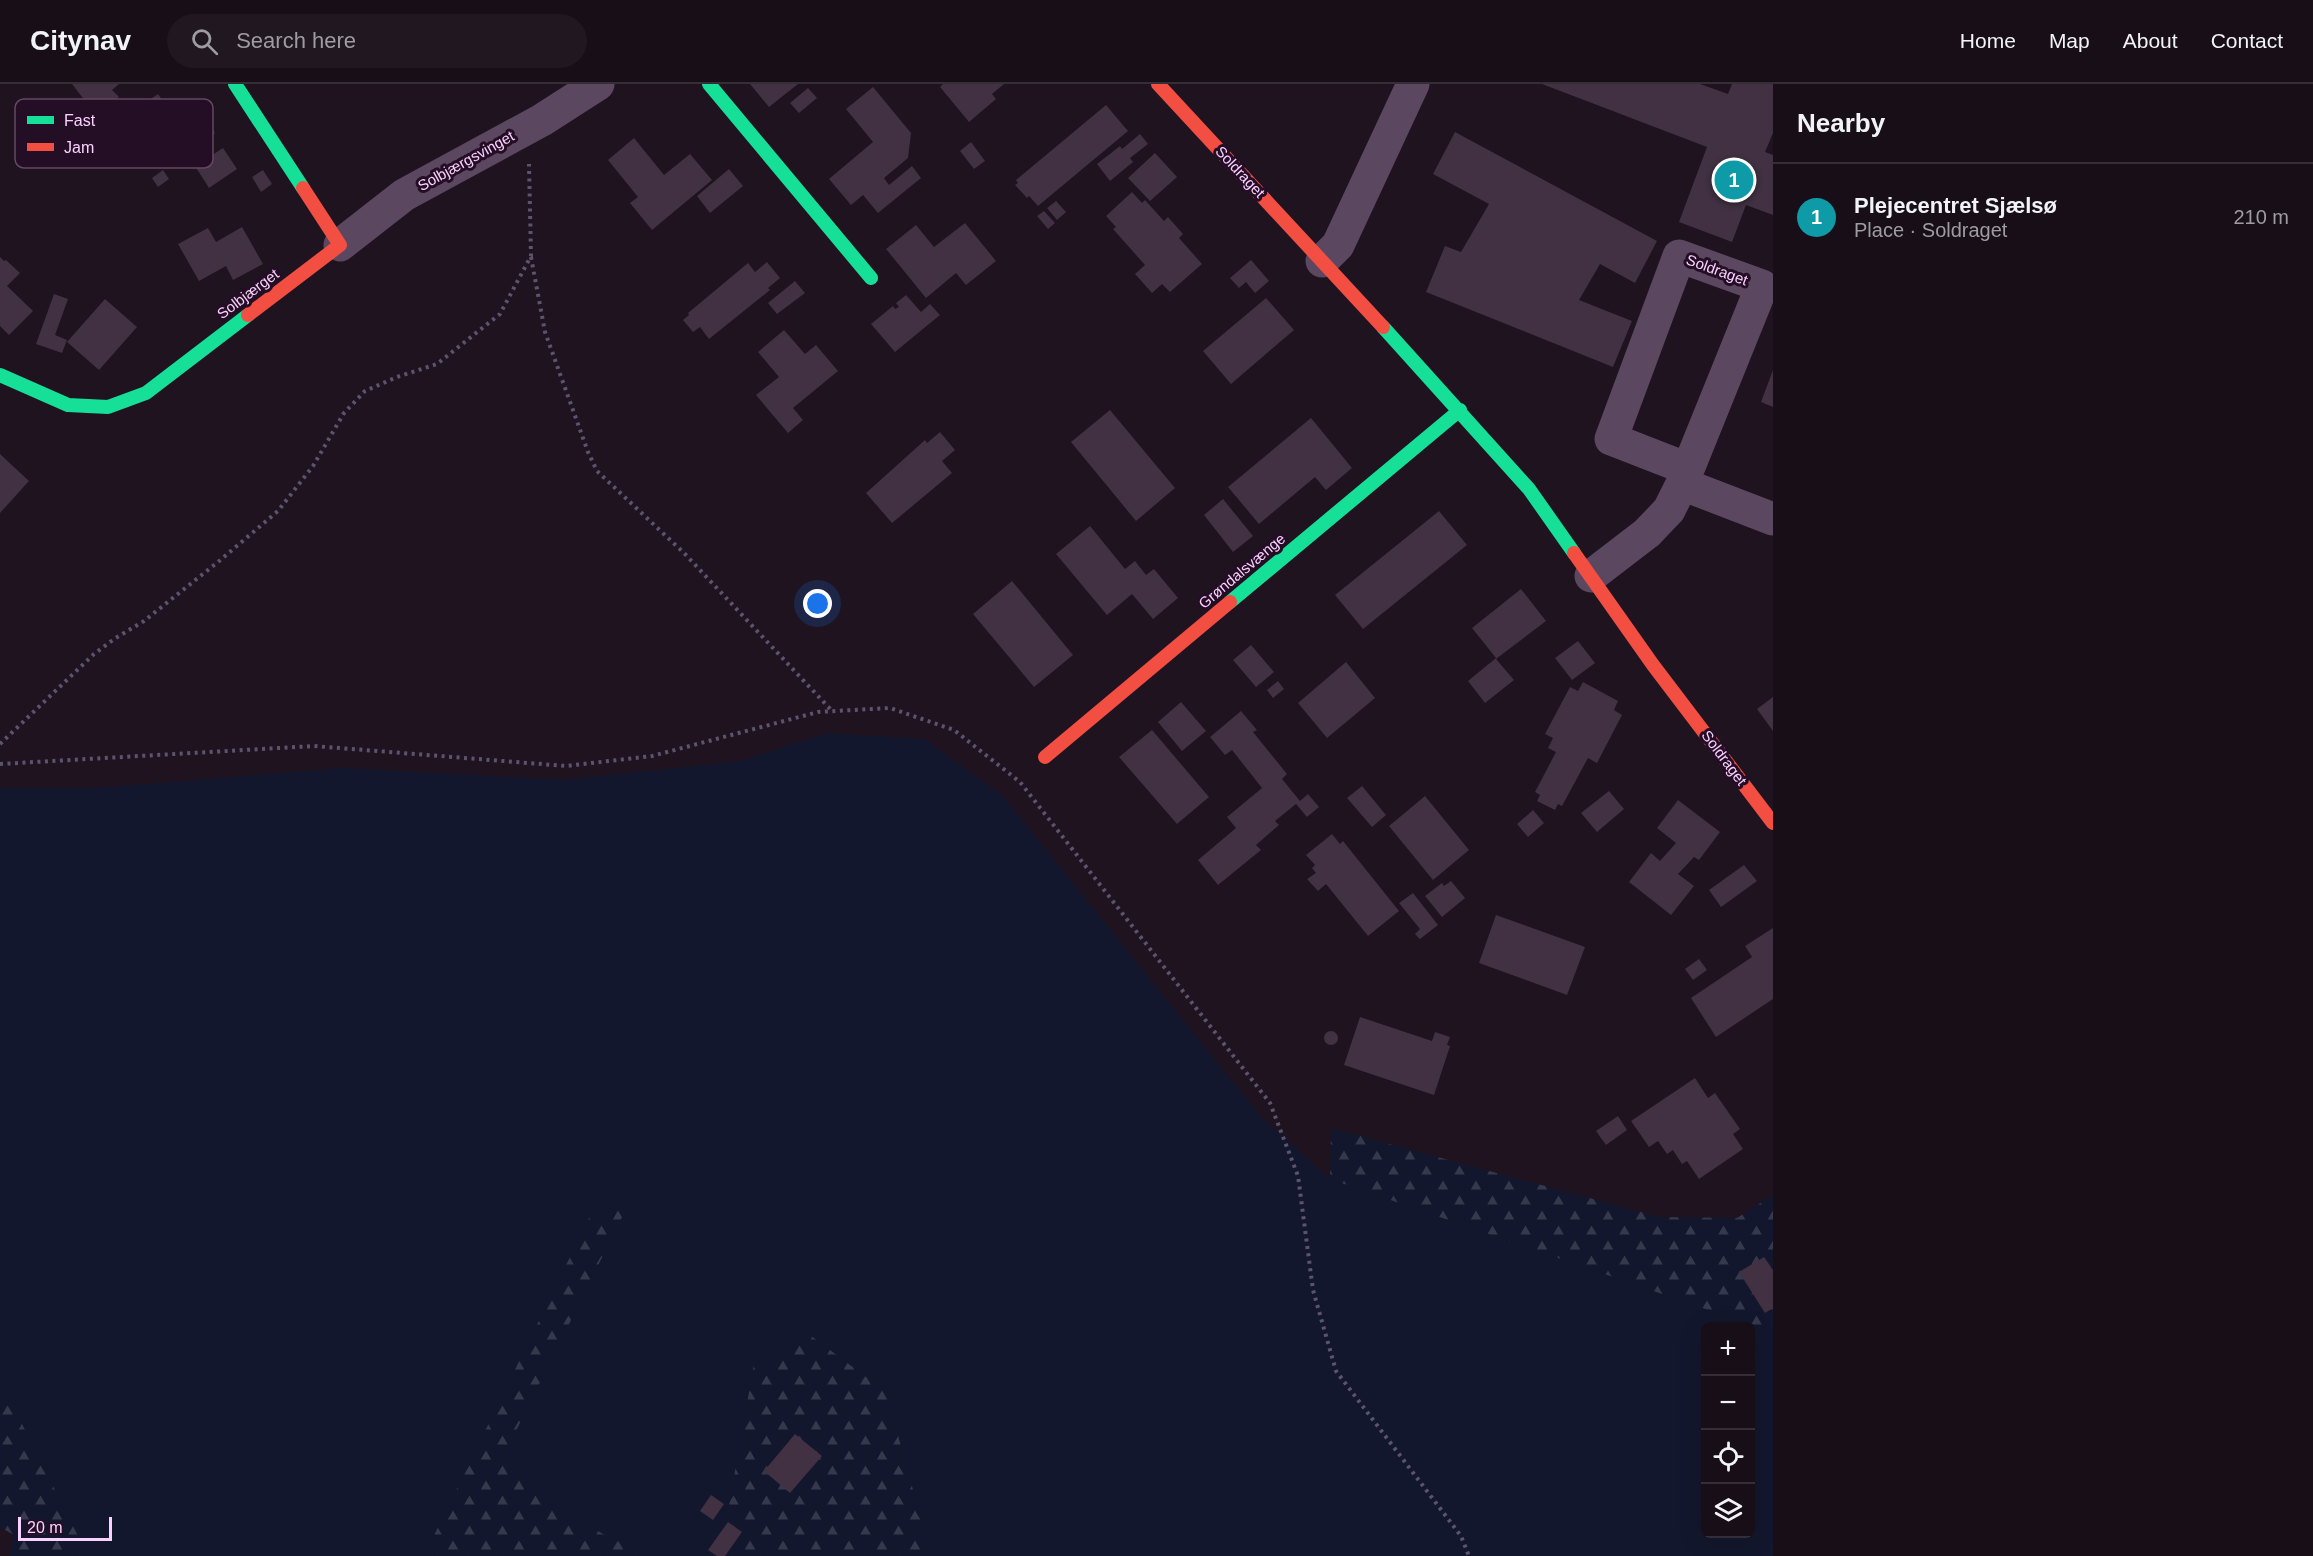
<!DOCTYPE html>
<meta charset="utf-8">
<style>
:root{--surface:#170e18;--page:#201721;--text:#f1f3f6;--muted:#9e9ca2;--line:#362e37;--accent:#8c9099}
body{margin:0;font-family:Arial,sans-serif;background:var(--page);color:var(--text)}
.controls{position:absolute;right:18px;bottom:18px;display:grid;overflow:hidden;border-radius:9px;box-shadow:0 6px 24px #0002}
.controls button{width:54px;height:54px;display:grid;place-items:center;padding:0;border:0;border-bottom:2px solid var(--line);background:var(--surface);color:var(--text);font:30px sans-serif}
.scale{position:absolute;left:18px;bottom:15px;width:94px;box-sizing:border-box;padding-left:6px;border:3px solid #fbd1ff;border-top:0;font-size:16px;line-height:21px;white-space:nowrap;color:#fbd1ff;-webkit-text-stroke:4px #240e25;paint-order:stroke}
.you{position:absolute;left:818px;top:520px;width:21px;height:21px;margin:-15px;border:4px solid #fff;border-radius:50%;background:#1a73e8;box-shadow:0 0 0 9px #1a73e833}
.badge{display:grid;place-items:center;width:39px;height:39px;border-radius:50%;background:var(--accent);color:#fff;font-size:20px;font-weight:700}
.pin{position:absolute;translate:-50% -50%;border:3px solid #fff;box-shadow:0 2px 6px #0006}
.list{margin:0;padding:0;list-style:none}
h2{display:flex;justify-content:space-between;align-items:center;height:78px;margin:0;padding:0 24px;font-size:26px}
h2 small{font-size:20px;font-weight:400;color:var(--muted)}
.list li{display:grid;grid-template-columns:39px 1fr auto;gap:18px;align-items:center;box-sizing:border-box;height:108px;padding:0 24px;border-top:2px solid var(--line)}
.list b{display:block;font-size:22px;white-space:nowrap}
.list p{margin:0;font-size:20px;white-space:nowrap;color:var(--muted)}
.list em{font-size:20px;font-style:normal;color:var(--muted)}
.icon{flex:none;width:33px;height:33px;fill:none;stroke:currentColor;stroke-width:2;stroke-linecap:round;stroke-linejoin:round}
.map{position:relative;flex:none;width:1773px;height:1472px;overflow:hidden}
header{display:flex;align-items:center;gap:36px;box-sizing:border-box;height:84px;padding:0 30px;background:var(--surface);border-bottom:2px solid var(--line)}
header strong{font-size:28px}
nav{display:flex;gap:33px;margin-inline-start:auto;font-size:21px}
.search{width:420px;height:54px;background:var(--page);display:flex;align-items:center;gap:15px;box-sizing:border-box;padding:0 21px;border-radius:33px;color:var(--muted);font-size:22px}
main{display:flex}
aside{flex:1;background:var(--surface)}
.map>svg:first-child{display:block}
.grass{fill:#13172d;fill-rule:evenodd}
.forest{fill:url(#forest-firs)}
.building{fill:#413142}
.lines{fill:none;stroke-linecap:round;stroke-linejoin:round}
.path{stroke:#5c546f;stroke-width:4;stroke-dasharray:3 4.5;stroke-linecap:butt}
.street{stroke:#5c4761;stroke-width:33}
.fast{stroke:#16e098;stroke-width:14}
.jam{stroke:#f24e42;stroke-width:14}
.labels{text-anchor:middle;stroke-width:6;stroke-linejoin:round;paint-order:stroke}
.street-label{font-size:15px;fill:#fbd1ff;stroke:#240e25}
.key{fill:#240e25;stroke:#644866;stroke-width:1.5}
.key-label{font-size:16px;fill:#fbd1ff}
</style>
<header>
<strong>Citynav</strong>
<div class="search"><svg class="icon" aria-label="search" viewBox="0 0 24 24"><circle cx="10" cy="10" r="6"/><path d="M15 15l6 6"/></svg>Search here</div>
<nav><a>Home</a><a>Map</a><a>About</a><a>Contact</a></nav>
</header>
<main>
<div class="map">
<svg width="1773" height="1472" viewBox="0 0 1773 1472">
<defs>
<pattern id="forest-firs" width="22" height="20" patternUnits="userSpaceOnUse" patternTransform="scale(1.5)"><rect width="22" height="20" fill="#13172d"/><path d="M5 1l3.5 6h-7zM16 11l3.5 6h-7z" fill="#36384c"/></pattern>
</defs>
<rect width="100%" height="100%" fill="#1f1320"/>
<path class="grass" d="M828,649L924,655L1003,712L1261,1033L1330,1095L1740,1237L1773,1246V1472H80L82,1460L0,1296V704H97L341,684L565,696L739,677ZM1706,1242H1750V1450H1706Z"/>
<path class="forest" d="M1331,1044L1659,1133L1737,1134L1773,1111V1246L1740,1237L1330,1095Z
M627,1123L504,1371L517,1393L545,1415L608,1453L653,1472H424L593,1126Z
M810,1251L886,1308L928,1460L916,1472H720L754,1280Z
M0,1296L82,1460L80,1472H10L14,1451L0,1443Z"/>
<path class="building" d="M72,0H119L112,6L119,13L96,31Z
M750,0H798L769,23Z
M943,0H1004L992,10L996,15L969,38L940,3Z
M1542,0H1700L1728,10L1732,0H1773V49L1765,68L1773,71V131L1746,121L1732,158L1679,138L1707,63Z
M873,3L911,49L908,74L884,94L889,101L912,82L921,94L878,129L863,111L851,121L829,95L873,58L846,25Z
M808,4L817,14L799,29L790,19Z
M158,10L196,66L170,84L129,30Z
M1106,21L1128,47L1038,122L1029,112L1027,114L1015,101L1018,99L1016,96Z
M202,31L215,49L194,63L182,44Z
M1455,48L1657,157L1635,199L1600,180L1579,216L1632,237L1613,283L1426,208L1445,162L1461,168L1489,120L1433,90Z
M1140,50L1148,60L1130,74L1133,78L1110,97L1097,80L1120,62L1122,65Z
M634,54L664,91L690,70L712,96L652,146L630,119L638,113L608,76Z
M971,58L985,77L974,85L960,67Z
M223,64L237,85L209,104L195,82Z
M1155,69L1177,93L1150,117L1128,94Z
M729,85L743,102L710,129L697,112Z
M163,86L169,95L158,103L152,94Z
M263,86L272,100L261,108L252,93Z
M1132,108L1142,119L1145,116L1164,137L1168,133L1183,150L1179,154L1202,180L1170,208L1162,200L1152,209L1135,190L1145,181L1113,145L1116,143L1106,132Z
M1056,117L1066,128L1057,136L1047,124Z
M1044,127L1055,139L1048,145L1037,132Z
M965,139L996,177L966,201L956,189L926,214L886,165L916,141L934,163Z
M242,143L263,180L233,196L226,182L199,197L178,160L208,144L216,158Z
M0,173L4,177L6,176L20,189L7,202L33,227L9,251L0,242Z
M1251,176L1269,197L1255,209L1246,198L1239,204L1230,194Z
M767,178L780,194L768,204L770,206L709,255L700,243L693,248L683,236L689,231L688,229L748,179L755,188Z
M795,197L805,209L777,230L768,219Z
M54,210L68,215L55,251L67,256L62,269L36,260Z
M906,211L921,228L930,220L940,231L895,268L871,240L893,222L895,225L899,223L896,219Z
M1266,214L1294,246L1231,300L1203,267Z
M105,215L137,243L99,286L67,258Z
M784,246L805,270L816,261L838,287L793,324L803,336L788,349L756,311L779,293L758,268Z
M1773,286V323L1761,318Z
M1110,326L1175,404L1136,437L1071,358Z
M1311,334L1352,384L1326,406L1315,393L1259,440L1228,403Z
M940,348L955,366L942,377L952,389L892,439L866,409L925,356L927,359Z
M0,370L29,397L0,429Z
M1223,415L1253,452L1233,468L1204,431Z
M1439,427L1467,461L1363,545L1335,511Z
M1090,442L1125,485L1135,477L1146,491L1154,485L1178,514L1153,535L1132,510L1107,531L1056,470Z
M1012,497L1073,571L1034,603L973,530Z
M1521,505L1546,537L1496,575L1514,596L1485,619L1468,597L1496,574L1472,544Z
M1578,557L1595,579L1572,596L1555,574Z
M1251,561L1274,588L1256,603L1233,576Z
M1346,578L1375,614L1327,654L1298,619Z
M1278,597L1284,605L1273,614L1267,606Z
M1583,598L1618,617L1614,626L1622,631L1597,679L1588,674L1562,722L1558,720L1555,726L1537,717L1540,711L1535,708L1556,668L1548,664L1553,654L1545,650L1570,603L1578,607Z
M1773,613V647L1757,625Z
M1181,618L1206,647L1182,667L1158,638Z
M1241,627L1257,646L1253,648L1287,690L1282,695L1300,717L1308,710L1319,723L1307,733L1296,720L1275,737L1279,741L1256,761L1261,766L1218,801L1198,776L1236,744L1227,733L1262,704L1232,666L1225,671L1210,653Z
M1152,646L1209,713L1177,740L1119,673Z
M1362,702L1386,731L1372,743L1347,714Z
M1609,707L1624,725L1597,748L1581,729Z
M1425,712L1469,766L1433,796L1389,742Z
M1678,716L1720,748L1699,776L1694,773L1678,790L1694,802L1671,831L1629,798L1651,769L1660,777L1676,759L1657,744Z
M1533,726L1544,739L1528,753L1517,740Z
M1332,750L1340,760L1343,757L1399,827L1368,852L1326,800L1318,807L1307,795L1316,789L1312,784L1315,781L1306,771Z
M1744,781L1757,797L1721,823L1709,806Z
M1451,797L1465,814L1442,833L1425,812L1442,799L1444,802Z
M1413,809L1438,841L1420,855L1415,850L1420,845L1399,819Z
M1496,831L1585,863L1567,911L1479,879Z
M1773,844V915L1716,953L1691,914L1752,873L1745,862Z
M1699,875L1707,886L1693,896L1685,885Z
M1360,933L1432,957L1435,948L1450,953L1447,961L1450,962L1434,1011L1344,981Z
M1324 954a7 7 0 1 1 14 0a7 7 0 1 1-14 0Z
M1695,994L1708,1014L1715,1009L1740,1045L1733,1050L1743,1065L1699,1095L1687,1077L1682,1080L1673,1066L1667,1070L1658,1057L1649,1063L1631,1037Z
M1618,1032L1627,1046L1606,1061L1596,1047Z
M1764,1173L1773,1186V1224L1765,1229L1739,1188Z
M795,1350L822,1372L790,1409L764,1387Z
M711,1411L724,1420L713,1436L700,1427Z
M728,1438L742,1448L725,1472H717L708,1466Z"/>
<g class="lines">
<path class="path" d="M531,173L545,248L588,368L597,387L684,469L833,628
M0,660L94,570L114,555L144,537L218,478L278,427L313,382L344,329L365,307L397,293L437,280L500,230L531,172L529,80
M0,680L314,662L566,682L652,672L818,628L890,624L954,646L1020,698L1270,1019L1298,1092L1313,1206L1336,1287L1461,1452L1469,1472"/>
<path class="street" d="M340,161L404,111L542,36L598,0
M1322,177L1338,161L1413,0
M1682,400L1773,435
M1591,492L1647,449L1669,426L1682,400L1762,202L1679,172L1611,355L1688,385"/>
<path class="fast" d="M235,0L303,104
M709,0L871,194
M1383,243L1529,405L1574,469
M0,291L68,321L108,323L146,309L248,231
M1230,518L1460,326"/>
<path class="jam" d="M1158,0L1383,243
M248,231L340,161L303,104
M1574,469L1653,581L1773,739
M1045,673L1230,518"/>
</g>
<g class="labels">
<g class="street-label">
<text transform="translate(466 77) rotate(-29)" y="5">Solbjærgsvinget</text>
<text transform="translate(1240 88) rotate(47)" y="5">Soldraget</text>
<text transform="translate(1717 186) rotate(20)" y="5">Soldraget</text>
<text transform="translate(248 210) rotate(-37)" y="5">Solbjærget</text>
<text transform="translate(1242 487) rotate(-40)" y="5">Grøndalsvænge</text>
<text transform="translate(1724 674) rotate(53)" y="5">Soldraget</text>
</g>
</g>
<rect x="15" y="15" width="198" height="69" rx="9" class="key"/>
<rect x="27" y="32" width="27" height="8" fill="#16e098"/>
<rect x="27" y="59" width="27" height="8" fill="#f24e42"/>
<g class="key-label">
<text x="64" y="42">Fast</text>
<text x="64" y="69">Jam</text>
</g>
</svg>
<div class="controls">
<button>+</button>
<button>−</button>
<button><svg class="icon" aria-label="locate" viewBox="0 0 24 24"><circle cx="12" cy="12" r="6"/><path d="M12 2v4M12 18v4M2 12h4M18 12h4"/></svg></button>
<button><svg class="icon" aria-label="layers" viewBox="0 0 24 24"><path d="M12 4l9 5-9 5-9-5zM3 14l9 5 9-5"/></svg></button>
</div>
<div class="scale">20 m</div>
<div class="you"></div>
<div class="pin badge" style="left:1734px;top:96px;background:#0f9aa8">1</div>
</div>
<aside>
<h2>Nearby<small></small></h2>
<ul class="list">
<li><span class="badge" style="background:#0f9aa8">1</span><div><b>Plejecentret Sjælsø</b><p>Place · Soldraget</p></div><em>210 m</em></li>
</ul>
</aside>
</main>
